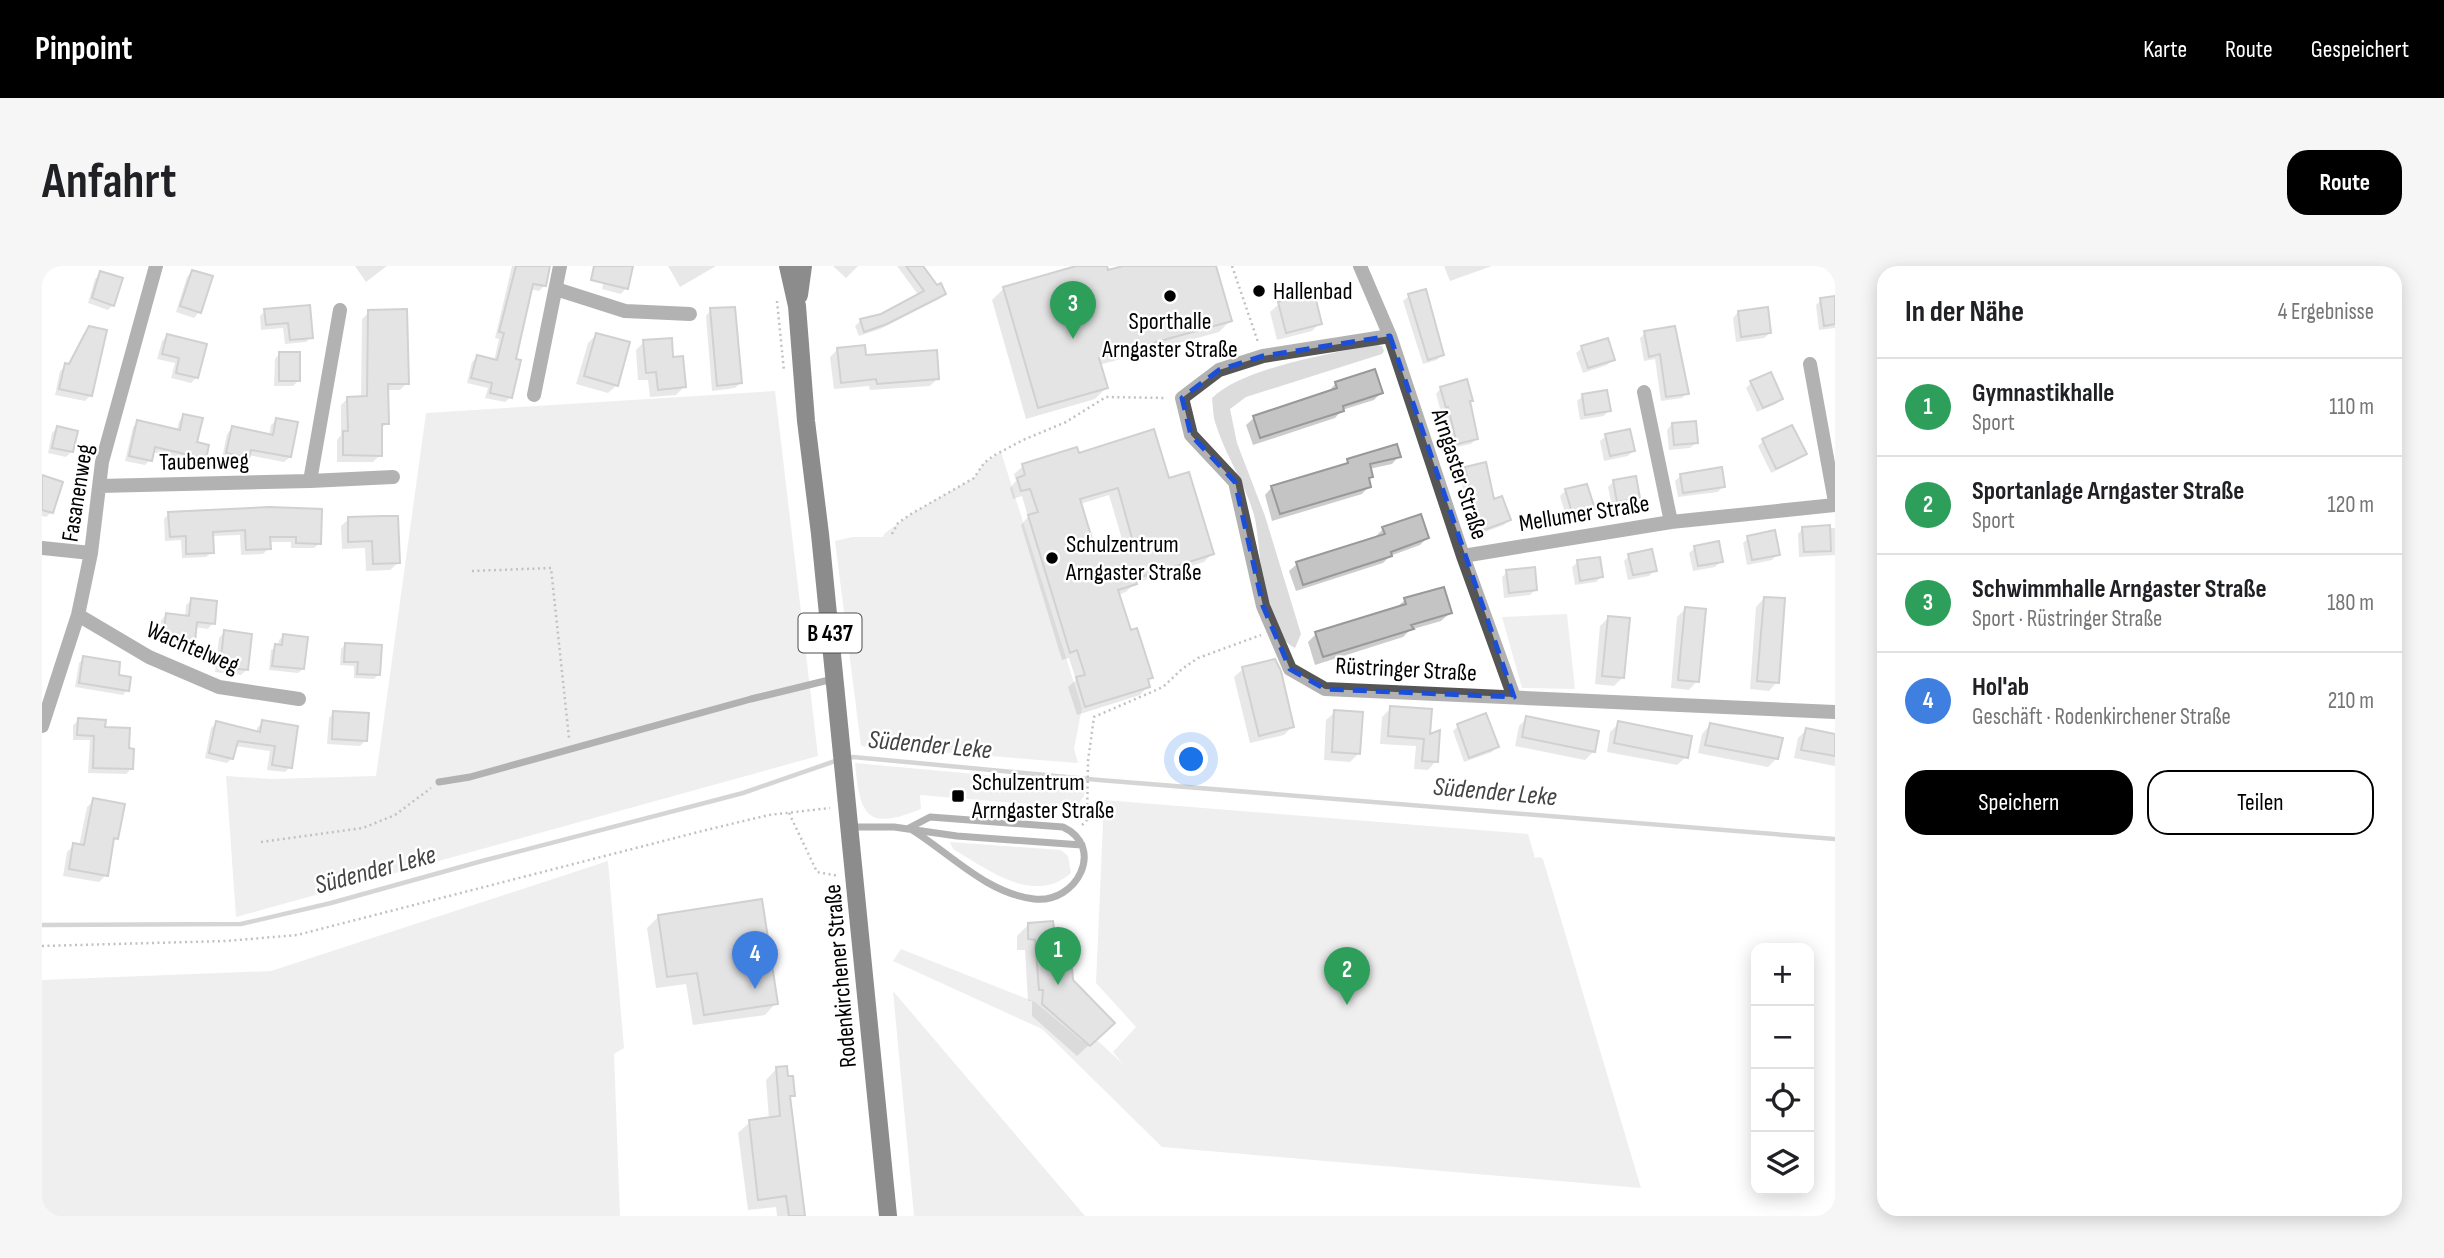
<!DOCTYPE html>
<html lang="de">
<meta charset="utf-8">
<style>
:root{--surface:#fff;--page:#f6f6f6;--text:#202124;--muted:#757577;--line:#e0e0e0;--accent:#000}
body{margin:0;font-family:"Sofia Sans Condensed",sans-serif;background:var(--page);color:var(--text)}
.controls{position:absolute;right:21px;bottom:21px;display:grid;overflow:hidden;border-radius:14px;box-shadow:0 4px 18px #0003}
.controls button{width:63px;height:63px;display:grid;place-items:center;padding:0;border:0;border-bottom:2px solid var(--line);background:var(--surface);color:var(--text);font:35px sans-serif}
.you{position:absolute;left:1150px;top:494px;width:24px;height:24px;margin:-18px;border:5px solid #fff;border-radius:50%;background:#1a73e8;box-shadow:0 0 0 10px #1a73e833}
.badge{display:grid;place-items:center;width:46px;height:46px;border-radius:50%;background:var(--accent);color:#fff;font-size:23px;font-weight:700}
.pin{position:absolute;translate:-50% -58px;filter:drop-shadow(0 2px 4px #0008)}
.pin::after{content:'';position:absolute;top:37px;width:24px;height:21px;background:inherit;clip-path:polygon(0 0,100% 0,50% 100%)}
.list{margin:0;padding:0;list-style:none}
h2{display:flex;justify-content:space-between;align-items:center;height:91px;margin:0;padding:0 28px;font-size:30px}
h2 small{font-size:23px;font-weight:400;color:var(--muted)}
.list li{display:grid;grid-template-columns:46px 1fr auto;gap:21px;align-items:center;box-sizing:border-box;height:98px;padding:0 28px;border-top:2px solid var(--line)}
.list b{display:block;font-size:26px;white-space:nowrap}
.list p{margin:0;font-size:23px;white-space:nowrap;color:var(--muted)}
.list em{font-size:23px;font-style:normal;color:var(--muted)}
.actions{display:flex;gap:14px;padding:21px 28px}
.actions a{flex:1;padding:16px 0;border:2px solid var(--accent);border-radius:21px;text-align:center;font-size:24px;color:var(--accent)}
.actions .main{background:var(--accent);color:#fff}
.icon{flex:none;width:38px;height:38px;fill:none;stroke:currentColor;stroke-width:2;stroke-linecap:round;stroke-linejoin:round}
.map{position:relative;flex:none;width:1793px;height:950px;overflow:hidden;border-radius:21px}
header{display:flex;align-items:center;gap:42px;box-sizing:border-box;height:98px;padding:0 35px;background:var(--accent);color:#fff}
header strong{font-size:33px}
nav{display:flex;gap:38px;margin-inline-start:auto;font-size:24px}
.intro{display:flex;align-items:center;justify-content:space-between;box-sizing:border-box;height:168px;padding:0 42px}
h1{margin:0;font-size:49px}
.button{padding:18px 32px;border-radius:21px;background:var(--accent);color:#fff;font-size:24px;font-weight:700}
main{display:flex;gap:42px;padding:0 42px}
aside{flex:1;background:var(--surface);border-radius:21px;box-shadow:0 4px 18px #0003}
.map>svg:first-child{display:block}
.green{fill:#dcdcdc}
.shadow{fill:#0003;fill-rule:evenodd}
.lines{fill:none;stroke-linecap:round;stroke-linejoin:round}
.stream{stroke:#a3a3a3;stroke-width:4.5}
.building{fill:#c4c4c4;stroke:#999;stroke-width:2;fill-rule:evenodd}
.path{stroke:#777;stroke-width:2.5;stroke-dasharray:2 3.5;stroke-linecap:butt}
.service{stroke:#555;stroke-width:7}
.minor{stroke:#555;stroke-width:14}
.primary{stroke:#000;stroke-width:18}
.marked{fill:none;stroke:#1d4ed8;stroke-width:5;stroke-dasharray:14 9;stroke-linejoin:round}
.poi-dot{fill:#000;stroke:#fff;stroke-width:2.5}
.labels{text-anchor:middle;stroke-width:5;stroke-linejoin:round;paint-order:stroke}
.shield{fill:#fff;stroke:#4c4c4c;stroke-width:2}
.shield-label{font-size:23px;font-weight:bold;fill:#000}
.poi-label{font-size:24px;fill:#000;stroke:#fff;text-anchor:start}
.street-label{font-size:24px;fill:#000;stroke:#fff}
.water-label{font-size:26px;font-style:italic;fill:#444;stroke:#fff}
</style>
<header>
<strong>Pinpoint</strong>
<nav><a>Karte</a><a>Route</a><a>Gespeichert</a></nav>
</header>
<div class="intro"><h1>Anfahrt</h1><a class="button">Route</a></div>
<main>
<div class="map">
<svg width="1793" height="950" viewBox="0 0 1793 950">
<rect width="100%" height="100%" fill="#fff"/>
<path class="green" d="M1331,78L1340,80L1342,85L1340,88L1204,131L1188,143L1195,177L1223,250L1259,368L1253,382C1218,364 1220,288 1213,253C1205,220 1184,191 1174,159C1171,151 1171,141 1170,132C1202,101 1287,89 1331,78Z
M733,125L776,490L194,651L184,510L229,513L334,510L384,147Z
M959,186L1040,442L1032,483L1036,497L819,480L793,275L810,271H841L843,267L869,248L932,212L942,197Z
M1525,348L1533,423L1480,422L1460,351Z
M813,497L1043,518L1042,530L1034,542L878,529L879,543C823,566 818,548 813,497Z
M1062,534L1486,568L1493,592L1498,591L1501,593L1599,922L1120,881L1000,763L851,695L859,683L993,736L1040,775H1056L1081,798L1071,786L1094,761L1054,717Z
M908,576L1019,584L1026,590L1029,607C992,640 945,603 911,583Z
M566,595L582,782L572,788L578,950H0V714L229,705Z
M851,725L1043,950H872Z"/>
<path class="shadow" d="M313,0H345L324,16Z
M470,0H506L502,20L497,25L488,23L472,94L469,131L463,136L443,132L446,122L425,117L430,96L435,91L452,95L457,73L453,72Z
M567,0H580L584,22L579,28L560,23L564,3Z
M626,0H674L638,21Z
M791,0H816L804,12Z
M855,0H878L894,22L902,28L897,33L838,63L817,70L813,60L819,54L839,49L877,30Z
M1040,0H1063L1065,7L1087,0H1172L1188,55L1177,66L1057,99L1064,122L1053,133L984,153L950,34L961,23Z
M1402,0H1450L1408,15Z
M150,5L157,46L152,52L134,46L145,11Z
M59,7L71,39L66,44L46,37L53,13Z
M1367,30L1400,88L1395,94L1381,98L1361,35Z
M1793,32V62L1777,64L1774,39L1779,34Z
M1237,38L1278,57L1270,65L1235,74L1228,46Z
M266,41L269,71L264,76L243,78L241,62L219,64L218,50L223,45Z
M669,44L698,117L693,122L670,125L664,50Z
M327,46L365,117L358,124H344L345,157L338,164V189L331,196H295V174L299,169V139L306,132H319L320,53Z
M1696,46L1728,67L1722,72L1694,76L1691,52Z
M48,62V130L43,135L13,129L18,105L25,100L42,67Z
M1631,62L1645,127L1640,132L1619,135L1613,93L1602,95L1598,72L1603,67Z
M554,69L575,119L566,127L534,118L546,77Z
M125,70L155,111L149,117L129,112L133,97L115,93L120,75Z
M602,76L629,93L642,121L634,129L608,131L606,114H596L594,84Z
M1540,82L1571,93L1565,99L1541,107L1534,87Z
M796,83L823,91L895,113L888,120L828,124L827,120L792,123L788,91Z
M238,87L256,115L251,120H232L233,93Z
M1294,117L1339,127L1332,134L1300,144L1293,152L1211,179L1204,159L1212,152L1287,127V125Z
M1709,117L1739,133L1734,138L1715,146L1704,122Z
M1399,122L1426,137L1434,173L1429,178L1410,182L1401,146H1399L1394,128Z
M1541,130L1567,144L1562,150L1538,154L1535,135Z
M142,150L153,178L163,192L157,197L110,186L108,194L103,199L83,195L91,161L96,156L135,165L137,155Z
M235,154L248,191L242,196L206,189L200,196L180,192L185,168L190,162L227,170L229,159Z
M1630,158L1654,177L1648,182L1627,184L1625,164Z
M15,162L30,185L24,191L6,187L10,167Z
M1564,170L1591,185L1586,190L1562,195L1558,175Z
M1721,175L1762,188L1757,193L1729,207L1716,180Z
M1035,189L1126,215L1170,287L1162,296L1093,317L1084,326L1076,329L1088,366L1109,411L1105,415L1106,420L1098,429L1035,449L1026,421L1034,414L1027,392L1020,394L979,259L986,251L980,230L971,233L968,222L974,215L972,208L981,200ZM1067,229L1082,280L1053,289L1038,238Z
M1357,190L1350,198L1327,203L1329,210L1325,214L1327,220L1320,228L1230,255L1223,229L1230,221L1300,201L1306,195Z
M1443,198L1451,235L1459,232L1467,254L1462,259L1437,268L1424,236L1418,208L1422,204L1429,239L1433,238L1425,204H1422Z
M1639,209L1681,220L1676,226L1636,231L1633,215Z
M0,211L10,246L4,251L0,250Z
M1572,215L1596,232L1591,237L1570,241L1566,221Z
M1544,220L1550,243L1544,248L1525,254L1518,230L1523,225Z
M227,243L278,277L272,282H249V276H227V282L221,288L199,289L198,269L169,270L170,286L164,291L140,292L139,274L123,275L122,253L127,248Z
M307,253L356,297L348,304L324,305L323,282L300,283L299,260Z
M1761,262H1793V289L1757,291L1756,268Z
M1341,263L1385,272L1378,279L1348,290L1341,297L1254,325L1247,305L1255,298L1335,273L1334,270Z
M1706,272L1736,288L1730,294L1705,299L1701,277Z
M1653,282L1679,295L1673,301L1651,305L1647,287Z
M1587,290L1613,304L1607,310L1586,314L1582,295Z
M1536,296L1559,311L1554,316L1533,319L1530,301Z
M1465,306L1493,324L1488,329L1462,332L1460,311Z
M1722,332L1735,416L1727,425L1708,423L1714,341Z
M150,334L171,357L166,363L152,361L151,375L146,380L117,377L119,354L124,349L143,351L144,339Z
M1363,334L1408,347L1399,355L1368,364L1361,371L1273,399L1266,376L1274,368L1354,342Z
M1644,342L1655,415L1647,424L1629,422L1635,351Z
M1566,352L1581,411L1572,420L1553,418L1558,360Z
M183,366L204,404L199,409L173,406L177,372Z
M242,370L261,403L256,407L227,404L229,384L236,380L237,374Z
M303,379L336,409L332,413L312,412V400L298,399L299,383Z
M42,392L75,410L85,424L81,429L33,421L37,397Z
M1201,403L1250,461L1242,469L1208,477L1192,411Z
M1349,442L1386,471L1394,495L1386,504L1372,503L1374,480L1338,478L1340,451Z
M1293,446L1317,487L1308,496L1282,494L1284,454Z
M292,447L324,474L318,480L285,478L287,452Z
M1485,452L1552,485L1543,494L1473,480L1477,460Z
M37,454L61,463L85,484L89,503L84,508L46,507L48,474H31V459Z
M221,456L248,501L243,506L225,504L228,485L193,480L190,492L185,497L163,492L169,462L175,457L215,467V462Z
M1577,457L1644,491L1635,499L1565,486L1568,466Z
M1668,459L1735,492L1726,501L1656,487L1660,468Z
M1416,460L1455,480L1450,486L1422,496L1411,465Z
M1764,464L1793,469V500L1752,492L1756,472Z
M52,534L74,572L70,576L64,609L57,616L21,610L25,586L32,579L37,580L45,541Z
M617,650L734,737L723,749L651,759L644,718L614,722L605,662Z
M986,659L1011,672L1029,715L1059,768L1035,790L990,750V735H986L983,684H975V670Z
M735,802L751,829L747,833L761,950H735L734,941L706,944L696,867L708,856L727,853L724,814Z"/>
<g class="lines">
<path class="stream" d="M804,492L811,491L1057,514L1793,573
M0,659L199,658L289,637L440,595L701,527L796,494"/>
</g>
<path class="building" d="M474,0H508L504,20L491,18L474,93L479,94L470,132L448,127L450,117L429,112L435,89L455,94L462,67L457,66Z
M552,0H591L586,23L549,14Z
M864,0H881L895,19L899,17L904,28L845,58L822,66L818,53L839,48L882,25Z
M1034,0H1065L1066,4L1081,0H1174L1190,55L1057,92L1066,122L996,142L961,21Z
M150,4L171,10L159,47L138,40Z
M58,5L81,12L72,40L50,32Z
M1384,23L1402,89L1386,94L1366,28Z
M1272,26L1280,58L1244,67L1236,36Z
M1793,30V58L1782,60L1778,32Z
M268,39L271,72L248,74L246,57L224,59L222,43Z
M693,41L700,117L675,120L668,42Z
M1726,41L1729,67L1699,71L1696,45Z
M365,43L367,118H346L347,158H340V190L301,189V165H306L305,131L325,130L326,44Z
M47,60L65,64L50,130L17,123L23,97L27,98Z
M1633,60L1647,128L1624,131L1618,88L1607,91L1602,65Z
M554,67L588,76L576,120L542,110Z
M125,68L165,78L156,112L134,107L137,92L120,88Z
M630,72L631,91L641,90L644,121L616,124L614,106L604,107L601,74Z
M1566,72L1573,94L1546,102L1539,80Z
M823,79L824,89L895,84L897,113L835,118L834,113L799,117L795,82Z
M237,86H258V115H237Z
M1333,103L1341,127L1301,140L1302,145L1218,172L1211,150L1295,122L1293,116Z
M1729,106L1741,133L1721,142L1708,115Z
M1425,113L1431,135H1428L1436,173L1415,178L1406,141L1404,142L1398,121Z
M1565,124L1569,145L1543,149L1540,128Z
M141,148L161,152L155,176L167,179L164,193L113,181L110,195L87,190L95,154L138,164Z
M234,152L256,156L249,191L209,184L207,192L184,187L190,160L231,169Z
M1654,155L1656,177L1632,179L1630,157Z
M1750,159L1765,188L1734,203L1720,173Z
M15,160L36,165L31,186L10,182Z
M1112,163L1127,212L1147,206L1172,288L1093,313L1095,318L1076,324L1089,364L1095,362L1111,412L1106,413L1108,421L1043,441L1034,411L1043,409L1035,384L1028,387L986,249L996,246L988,223L979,225L975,212L983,209L980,198L1035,181L1037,187ZM1076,222L1091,276L1054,286L1038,233Z
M1588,163L1593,185L1568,190L1563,168Z
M1355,178L1359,191L1328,198L1331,211L1327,212L1329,221L1238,248L1229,220L1306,197L1305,193Z
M1444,196L1452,233L1460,230L1469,254L1442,264L1429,230L1423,201Z
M1680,201L1683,221L1641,227L1638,208Z
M0,209L21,216L11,247L0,244Z
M1594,210L1598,232L1575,236L1571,214Z
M1545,218L1553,243L1531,250L1523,223Z
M227,241L280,243L279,278L254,277V271H228L229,283L204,284L203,264L171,266L172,287L144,288V270L128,271L126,246Z
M1379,248L1387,272L1349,286L1350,290L1261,319L1254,296L1343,268L1340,261Z
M341,250H356L358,297L331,298L330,275L306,276V251Z
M1788,259L1789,285L1762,286L1760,261Z
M1733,264L1738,289L1710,294L1705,270Z
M1677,275L1681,296L1656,300L1652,280Z
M1610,283L1615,305L1591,309L1586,288Z
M1558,291L1561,311L1538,315L1535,294Z
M1493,301L1495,324L1467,327L1464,304Z
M1402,321L1410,347L1369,359L1372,363L1281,391L1273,366L1364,338L1362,332Z
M1722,331L1743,332L1737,417L1715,415Z
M149,332L175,335L173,358L155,356L153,376L121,373L124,347L147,350Z
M1643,341L1664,343L1657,416L1636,414Z
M1566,350L1588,352L1582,412L1560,410Z
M182,364L210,368L206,404L178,401Z
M241,368L266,371L262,403L230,400L233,378L240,379Z
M303,377L340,379L338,409L315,408L316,396H302Z
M41,390L78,396L77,409L89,411L87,425L37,417Z
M1233,393L1239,405L1252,461L1217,470L1200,401Z
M1348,440L1390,443L1388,468L1398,464L1396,496L1380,495L1382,473L1346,470Z
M1292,444L1321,446L1318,488L1290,486Z
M291,445L327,447L325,475L290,473Z
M1444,447L1457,481L1427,492L1415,458Z
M1484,450L1557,465L1553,486L1480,471Z
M36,452L64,454L63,461L88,462L87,482L92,483L91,503L51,502L52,470L35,469Z
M220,454L256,460L250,502L230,499L233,480L196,475L191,493L167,487L174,455L218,466Z
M1576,455L1650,470L1646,492L1572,477Z
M1668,457L1741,472L1736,493L1663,479Z
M1764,462L1793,468V490L1759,484Z
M51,532L83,538L76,573L72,572L66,610L27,603L31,577L42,579Z
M720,633L736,738L662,749L655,707L625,711L616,649Z
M1011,655L1013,670L1027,668L1031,714L1073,757L1048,780L1000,738L1001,724H997L993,674L986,673V657Z
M745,800L746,810H751L753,830H748L763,950H747L744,930L716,934L707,854L738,850L734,801Z"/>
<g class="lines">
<path class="path" d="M1190,0L1216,76
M735,35L742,105
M850,268L856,257L869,248L932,212L942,197L951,190L981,174L1024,156L1064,131L1125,132
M430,305L509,302L527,472
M747,547L775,606L797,610
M1040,559L1045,554L1046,495L1052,451L1121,421L1140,403L1156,392L1219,369
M219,576L321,562L353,549L389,522
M0,680L184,675L255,669L668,563L727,549L788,542"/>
<path class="service" d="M397,516L428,511L709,433L791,413
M888,551L1021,561C1064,581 1035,638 992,633C943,627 907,586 867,562Z
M808,561H852L915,570L1040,579"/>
<path class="minor" d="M1318,0L1348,70L1421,290L1472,431
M514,23L583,45L648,48
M1348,70L1221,90L1177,104L1140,132L1149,169L1193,216L1221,340L1248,403L1283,423L1793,446
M1768,98L1793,236
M1602,126L1629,256
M492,129L518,0
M268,215L298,44
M57,220L268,215L351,211
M0,282L49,287
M1421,290L1629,256L1793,239
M36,349L107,391L177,421L257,433
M0,460L36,349L49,287L60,196L114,0"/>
<path class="primary" d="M746,0L755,40L764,155L778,268L846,950
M757,29L761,0"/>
</g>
<path d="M0 0H1793V950H0ZM1348,70L1472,431L1283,423L1248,403L1221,340L1193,216L1149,169L1140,132L1177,104L1221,90Z" fill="#fff" fill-opacity=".55" fill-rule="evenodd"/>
<path class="marked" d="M1348,70L1472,431L1283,423L1248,403L1221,340L1193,216L1149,169L1140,132L1177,104L1221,90Z"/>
<g class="poi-dot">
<circle cx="1217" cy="25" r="7"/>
<circle cx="1128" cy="30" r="7"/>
<circle cx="1010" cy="292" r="7"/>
<rect x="909" y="523" width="14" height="14" rx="3.5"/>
</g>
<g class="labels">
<rect class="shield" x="756.5" y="347.5" width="63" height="39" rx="5"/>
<g class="shield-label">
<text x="788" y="375">B 437</text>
</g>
<g class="poi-label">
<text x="1231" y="33">Hallenbad</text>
<text x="1128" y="63" text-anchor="middle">Sporthalle<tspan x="1128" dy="28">Arngaster Straße</tspan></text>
<text x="1024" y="286">Schulzentrum<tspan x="1024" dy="28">Arngaster Straße</tspan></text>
<text x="930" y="524">Schulzentrum<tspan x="930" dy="28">Arrngaster Straße</tspan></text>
</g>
<g class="street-label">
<text transform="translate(162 195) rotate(-1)" y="8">Taubenweg</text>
<text transform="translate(1418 208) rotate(72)" y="8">Arngaster Straße</text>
<text transform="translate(35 227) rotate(-81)" y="8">Fasanenweg</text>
<text transform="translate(1542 247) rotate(-9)" y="8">Mellumer Straße</text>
<text transform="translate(151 381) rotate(23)" y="8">Wachtelweg</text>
<text transform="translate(1364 403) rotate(3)" y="8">Rüstringer Straße</text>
<text transform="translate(798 710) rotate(-95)" y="8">Rodenkirchener Straße</text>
</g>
<g class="water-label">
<text transform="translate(888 478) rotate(5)" y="9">Südender Leke</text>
<text transform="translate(1453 525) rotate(5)" y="9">Südender Leke</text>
<text transform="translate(333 603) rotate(-15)" y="9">Südender Leke</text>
</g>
</g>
</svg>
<div class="controls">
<button>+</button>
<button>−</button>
<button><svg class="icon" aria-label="locate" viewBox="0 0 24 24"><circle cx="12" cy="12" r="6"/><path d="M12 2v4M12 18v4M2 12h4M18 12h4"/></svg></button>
<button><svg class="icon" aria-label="layers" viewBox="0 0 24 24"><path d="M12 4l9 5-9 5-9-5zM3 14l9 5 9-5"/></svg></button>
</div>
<div class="you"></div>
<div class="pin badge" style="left:1016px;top:719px;background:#2e9e5b">1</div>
<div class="pin badge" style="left:1305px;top:739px;background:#2e9e5b">2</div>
<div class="pin badge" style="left:1031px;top:73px;background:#2e9e5b">3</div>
<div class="pin badge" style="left:713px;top:723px;background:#3f7fe0">4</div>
</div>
<aside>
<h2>In der Nähe<small>4 Ergebnisse</small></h2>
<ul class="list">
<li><span class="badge" style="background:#2e9e5b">1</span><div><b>Gymnastikhalle</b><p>Sport</p></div><em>110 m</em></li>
<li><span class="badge" style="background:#2e9e5b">2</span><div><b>Sportanlage Arngaster Straße</b><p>Sport</p></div><em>120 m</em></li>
<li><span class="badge" style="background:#2e9e5b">3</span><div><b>Schwimmhalle Arngaster Straße</b><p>Sport · Rüstringer Straße</p></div><em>180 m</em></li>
<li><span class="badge" style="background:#3f7fe0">4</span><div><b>Hol'ab</b><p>Geschäft · Rodenkirchener Straße</p></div><em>210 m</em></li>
</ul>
<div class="actions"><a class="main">Speichern</a><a>Teilen</a></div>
</aside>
</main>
